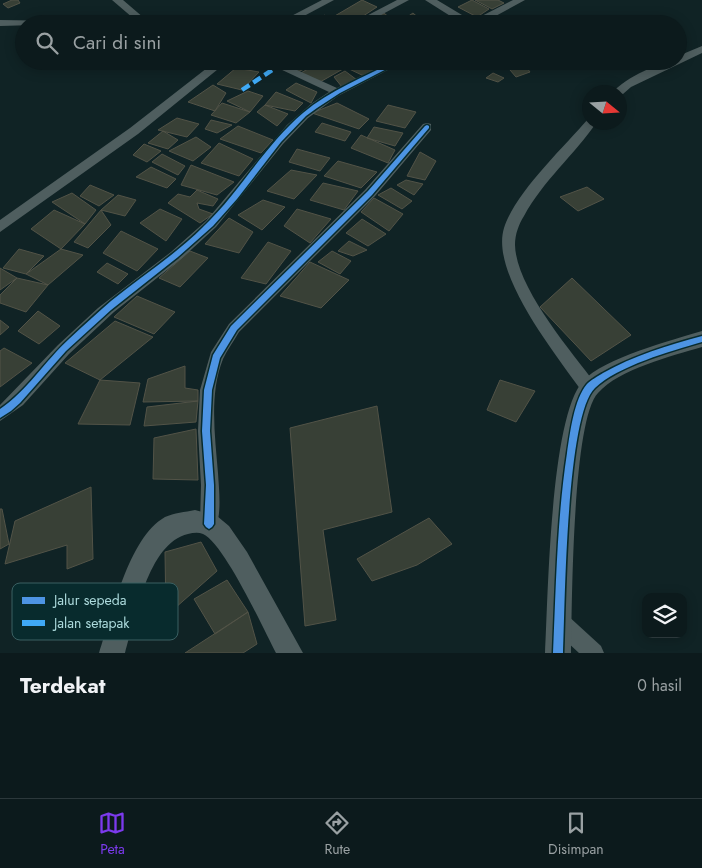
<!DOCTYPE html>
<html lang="id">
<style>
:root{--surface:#0c1a1c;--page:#1a2729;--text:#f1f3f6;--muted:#9aa1a3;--line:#2c383b;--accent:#7c3aed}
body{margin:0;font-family:Jost,sans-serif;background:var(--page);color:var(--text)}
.controls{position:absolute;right:15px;bottom:15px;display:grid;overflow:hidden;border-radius:10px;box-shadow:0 2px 12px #0003}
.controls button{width:45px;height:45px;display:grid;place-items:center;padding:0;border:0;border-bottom:1px solid var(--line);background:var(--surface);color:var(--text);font:25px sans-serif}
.compass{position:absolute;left:582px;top:85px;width:45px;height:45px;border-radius:50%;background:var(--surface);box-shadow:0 2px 12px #0003;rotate:108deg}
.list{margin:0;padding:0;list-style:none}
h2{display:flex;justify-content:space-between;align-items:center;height:65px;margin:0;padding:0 20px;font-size:21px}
h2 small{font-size:16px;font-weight:400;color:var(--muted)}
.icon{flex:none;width:28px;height:28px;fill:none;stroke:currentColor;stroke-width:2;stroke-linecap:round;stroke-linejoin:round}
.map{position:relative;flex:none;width:702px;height:653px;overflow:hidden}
.search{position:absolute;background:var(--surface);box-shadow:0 2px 12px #0003;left:15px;right:15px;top:15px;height:55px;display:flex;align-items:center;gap:12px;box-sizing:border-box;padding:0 18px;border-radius:28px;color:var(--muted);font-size:19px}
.sheet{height:145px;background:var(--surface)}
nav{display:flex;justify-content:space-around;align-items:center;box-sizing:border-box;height:70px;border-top:1px solid var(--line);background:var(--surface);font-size:14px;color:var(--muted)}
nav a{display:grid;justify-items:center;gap:2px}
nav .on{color:var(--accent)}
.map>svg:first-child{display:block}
.building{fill:#384036;stroke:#525347}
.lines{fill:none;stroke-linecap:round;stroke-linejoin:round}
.minor{fill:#4f5e5f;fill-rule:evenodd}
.tertiary{fill:#4f5e5f;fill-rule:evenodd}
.quiet{stroke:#3fa9f5;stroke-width:4.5;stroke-dasharray:9 4.5;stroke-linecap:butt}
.cycleway-casing{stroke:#082b2d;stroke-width:3}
.cycleway{fill:#4d94e3;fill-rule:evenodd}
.key{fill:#082b2d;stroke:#3a6062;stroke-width:1}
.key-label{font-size:14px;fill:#addbdd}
</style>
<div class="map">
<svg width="702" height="653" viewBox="0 0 702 653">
<rect width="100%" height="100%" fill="#102325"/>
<path class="building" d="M12,0H18L20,3L8,8L3,4Z
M362,0L377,7L351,24L333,17Z
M472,0L489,9L477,17L458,7Z
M475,0H498L504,3L492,9Z
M384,13L391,19L385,24H362Z
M413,13L422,21L417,24H407L401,21Z
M324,15L342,24H323L318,21Z
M291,61H317L318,62L298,72L287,63Z
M322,61H340L343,69L320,82L299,74Z
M359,61H362L380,72L366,77L345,67Z
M370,61H392L380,69Z
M524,64L530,72L516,77L510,70Z
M236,68L259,72L242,90L217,84Z
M345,71L357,80L342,87L334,77Z
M493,73L504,78L498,82L486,78Z
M296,83L317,92L311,103L286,90Z
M213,85L226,93L215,111L188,102Z
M248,91L263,96L250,112L227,101Z
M276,92L303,103L295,111L265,105Z
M222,103L250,112L236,123L211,115Z
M337,103L369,119L359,129L312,113Z
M265,105L288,114L277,126L257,112Z
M388,105L416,112L405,128L376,121Z
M177,118L199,124L187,137L158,130Z
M211,120L232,125L217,133L205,129Z
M322,123L351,132L345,141L315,132Z
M238,126L273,140L261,153L220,139Z
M374,127L403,133L395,146L367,138Z
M163,131L178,140L168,149L148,143Z
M361,135L395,150L388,163L351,148Z
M196,137L211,147L193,161L169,151Z
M219,143L253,159L239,176L201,163Z
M144,144L161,151L147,162L133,155Z
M297,149L330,158L320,171L289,162Z
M420,152L436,161L425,180L407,176Z
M162,154L185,166L178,175L152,162Z
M338,161L377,172L361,188L324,176Z
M191,165L234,182L217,195L181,185Z
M151,167L176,179L167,188L136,177Z
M291,170L317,175L294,199L267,191Z
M406,180L423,184L414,195L397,185Z
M323,183L358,191L344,210L310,200Z
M90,185L114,195L99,206L80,196Z
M587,187L604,199L578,211L560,197Z
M391,188L412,201L402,209L378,195Z
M197,190L218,199L213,206L197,203L199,209L213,214L200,223L168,203L178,194L190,197Z
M72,193L96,210L85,224L52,202Z
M118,195L136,200L125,216L101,210Z
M374,198L403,214L389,231L361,212Z
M263,200L285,207L262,230L238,215Z
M160,209L182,219L166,241L140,223Z
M297,209L331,219L310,243L284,226Z
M54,210L85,224L61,249L31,229Z
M101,210L111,225L88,248L74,242Z
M229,218L253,232L239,253L205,244Z
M362,219L386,234L368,246L346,233Z
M121,231L158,249L137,271L103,253Z
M349,241L367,250L353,256L338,251Z
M268,242L291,251L266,284L241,278Z
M19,249L44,256L26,274L3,268Z
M61,249L83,255L48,285L26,274Z
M190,251L208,258L180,287L159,278Z
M332,251L351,261L340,274L318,262Z
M310,262L349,280L321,308L280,296Z
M107,263L128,274L118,284L97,272Z
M0,268L17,278L0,290Z
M17,278L48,285L26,312L0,303V295Z
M572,278L631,335L591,361L540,307Z
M137,296L175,312L154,334L114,317Z
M38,311L60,326L39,344L18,331Z
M0,320L9,327L0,335Z
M115,321L153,337L100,380L65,363Z
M4,348L32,363L0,387V351Z
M185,366V388L198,390V401L143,402L148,379Z
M100,380L140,383L130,425L78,424Z
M500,380L535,391L516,422L487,410Z
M198,401L196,422L144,426L147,407Z
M377,406L392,512L323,530L336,620L305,626L290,428Z
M196,429L198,480L153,479L154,438Z
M91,487L93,559L67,569V545L5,564L15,521Z
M0,509H2L9,544L0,549Z
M429,518L452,544L417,565L372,581L357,559Z
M201,542L217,571L166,616L165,552Z
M227,580L248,612L215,634L194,599Z
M248,612L257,644L243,653H185Z"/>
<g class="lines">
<path class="minor" d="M112,0H123L151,24H140Z
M322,0H334L289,24H276Z
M397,0H409L364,24H351Z
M425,0H437L472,21L513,0H525L481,24H463Z
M0,20L65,21L70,24L0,26Z
M702,46V53L631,87L623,94L613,92C625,78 661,61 678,61V56Z
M216,61H228L138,134L0,232V220L130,128Z
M263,61H277L337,88L391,61H405L338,96L308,118L283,144L216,227L181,259L114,312L69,354L23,405L0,421V405L58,345L98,308L171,252L206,221L287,125L311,104L329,92Z
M588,119L590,122H597C574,155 543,181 524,216C519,224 515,234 515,245C516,287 570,350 595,383L597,388L595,393L589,395L583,393C557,356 490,274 504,228C515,193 563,148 588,119Z
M427,123L431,124V130L375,196L239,332C234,341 227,350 223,359C209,394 215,436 218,473C219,490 222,514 215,530L209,533L203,530L200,524L201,485L198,431L200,390L211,352L229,324L365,190L423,124Z
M559,611L566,614L601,646L604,653H579L552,628L549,621L552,614Z"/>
<path class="tertiary" d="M702,331V347C672,356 619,369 598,393C572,420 572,608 571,653H545C548,599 550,417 583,381C604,358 672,340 702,331Z
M195,510L217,516L229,526L247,552L303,653H276C264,630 224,543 203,534C198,532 193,533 188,534C148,543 135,619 125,653H99C112,615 128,538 165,517C174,513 185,512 195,510Z"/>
<path class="quiet" d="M242,90L278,66"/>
<g class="cycleway-casing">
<path id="cycleway" d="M395,61H402L340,93L317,108L306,116L281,142L237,199L213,226L178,257L111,310L66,351L20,403L11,411L0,418V409C27,391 45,361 69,339C83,326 97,313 111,301C142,276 175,255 203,227C240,192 264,146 303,113C330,90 364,77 395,61Z
M427,125L429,126V128L372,195L237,330L220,358L212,390L210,431L214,485V524L212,527L209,529L206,527L204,524L206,485L202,431L204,390L213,355L231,326L368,191L425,126Z
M702,336V342C671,351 618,366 595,388C566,415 565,607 563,653H553C556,586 557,519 567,453C570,433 574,399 587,384C591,380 598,376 603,373C633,356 668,345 702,336Z"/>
</g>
<use href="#cycleway" class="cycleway"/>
</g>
<rect x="12" y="583" width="166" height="57" rx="8" class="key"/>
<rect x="22" y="597" width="23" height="7" fill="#4d94e3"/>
<rect x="22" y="620" width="23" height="6" fill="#3fa9f5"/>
<g class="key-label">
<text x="54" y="605">Jalur sepeda</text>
<text x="54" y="628">Jalan setapak</text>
</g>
</svg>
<div class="controls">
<button><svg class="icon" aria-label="layers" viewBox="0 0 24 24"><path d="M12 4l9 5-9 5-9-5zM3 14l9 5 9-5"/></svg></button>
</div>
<svg class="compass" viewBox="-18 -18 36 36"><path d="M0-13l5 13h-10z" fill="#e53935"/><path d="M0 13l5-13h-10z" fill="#9aa1a3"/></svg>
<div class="search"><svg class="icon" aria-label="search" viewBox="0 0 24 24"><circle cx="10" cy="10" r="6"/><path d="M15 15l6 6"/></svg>Cari di sini</div>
</div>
<section class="sheet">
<h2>Terdekat<small>0 hasil</small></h2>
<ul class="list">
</ul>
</section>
<nav>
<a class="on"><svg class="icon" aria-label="map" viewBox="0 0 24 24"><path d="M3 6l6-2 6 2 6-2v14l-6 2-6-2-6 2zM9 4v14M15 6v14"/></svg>Peta</a>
<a><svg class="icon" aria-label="directions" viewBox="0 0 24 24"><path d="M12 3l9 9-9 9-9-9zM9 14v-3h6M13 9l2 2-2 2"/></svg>Rute</a>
<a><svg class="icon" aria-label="saved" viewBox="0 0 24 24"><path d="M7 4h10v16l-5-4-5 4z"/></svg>Disimpan</a>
</nav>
